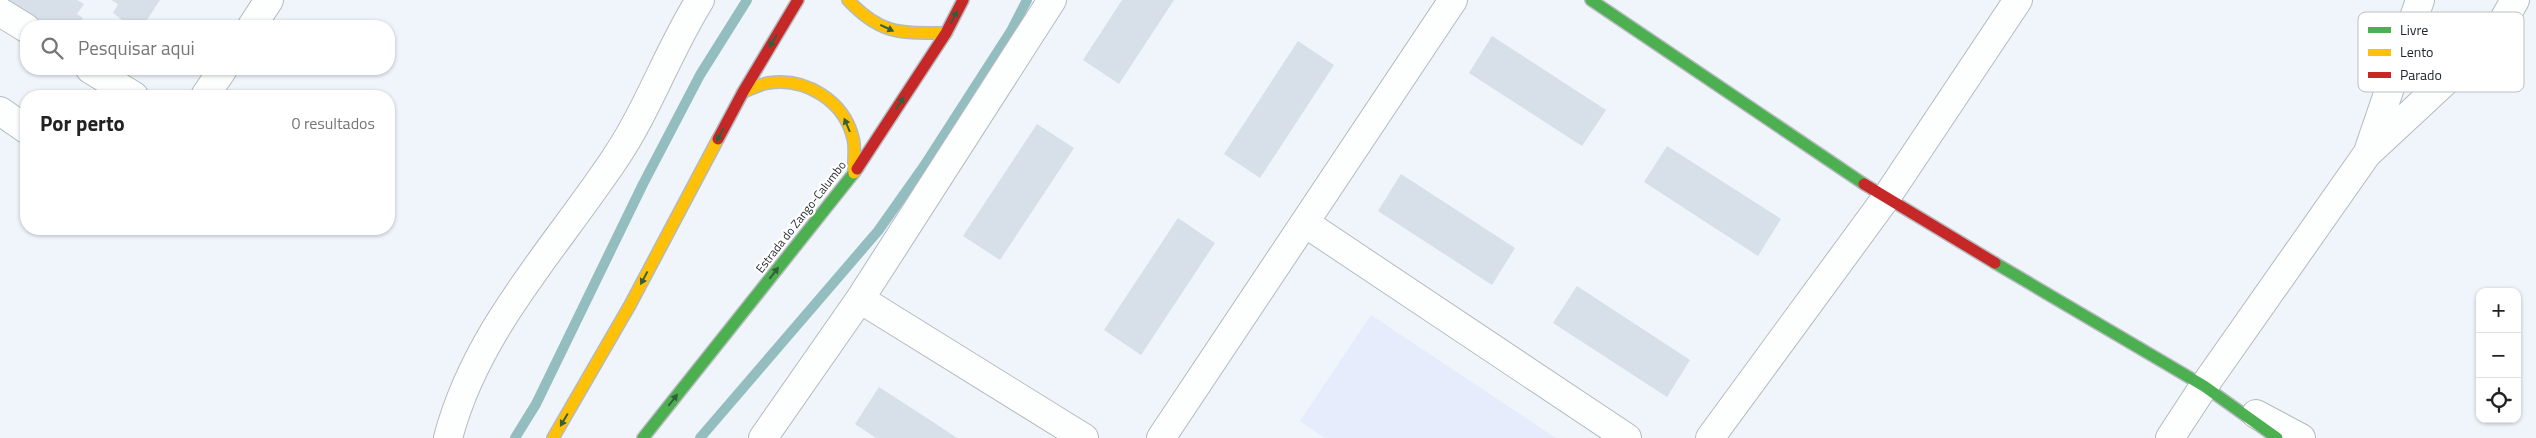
<!DOCTYPE html>
<html lang="pt">
<meta charset="utf-8">
<style>
:root{--surface:#fff;--page:#f2f2f2;--text:#222;--muted:#767676;--line:#e0e0e0}
body{margin:0;font-family:"Titillium Web",sans-serif;background:var(--page);color:var(--text)}
.controls{position:absolute;right:15px;bottom:15px;display:grid;overflow:hidden;border-radius:10px;box-shadow:0 1px 4px #0004}
.controls button{width:45px;height:45px;display:grid;place-items:center;padding:0;border:0;border-bottom:1px solid var(--line);background:var(--surface);color:var(--text);font:25px sans-serif}
.list{margin:0;padding:0;list-style:none}
h2{display:flex;justify-content:space-between;align-items:center;height:65px;margin:0;padding:0 20px;font-size:21px}
h2 small{font-size:16px;font-weight:400;color:var(--muted)}
.icon{flex:none;width:28px;height:28px;fill:none;stroke:currentColor;stroke-width:2;stroke-linecap:round;stroke-linejoin:round}
.map{position:relative;flex:none;width:2536px;height:438px;overflow:hidden}
.search{position:absolute;background:var(--surface);box-shadow:0 1px 4px #0004;left:20px;top:20px;width:375px;height:55px;display:flex;align-items:center;gap:12px;box-sizing:border-box;padding:0 18px;border-radius:20px;color:var(--muted);font-size:19px}
.panel{position:absolute;background:var(--surface);box-shadow:0 1px 4px #0004;left:20px;top:90px;width:375px;height:145px;border-radius:20px}
.map>svg:first-child{display:block}
.green{fill:#e7ecfc}
.lines{fill:none;stroke-linecap:round;stroke-linejoin:round}
.stream{stroke:#93bdbe;stroke-width:10}
.building{fill:#d7dfe8}
.street-casing{stroke:#b4babe;stroke-width:30}
.fast-casing{stroke:#b4babe;stroke-width:14}
.slow-casing{stroke:#b4babe;stroke-width:14}
.jam-casing{stroke:#b4babe;stroke-width:14}
.street{stroke:#fdfefe;stroke-width:28}
.fast{stroke:#4caf50;stroke-width:11}
.slow{stroke:#ffc107;stroke-width:11}
.jam{stroke:#c62828;stroke-width:11}
.oneway{fill:#345f3b}
.labels{text-anchor:middle;stroke-width:4.5;stroke-linejoin:round;paint-order:stroke}
.street-label{font-size:12px;fill:#24292d;stroke:#fff}
.key{fill:#fff;stroke:#bdbfc0;stroke-width:1}
.key-label{font-size:14px;fill:#24292d}
</style>
<div class="map">
<svg width="2536" height="438" viewBox="0 0 2536 438">
<rect width="100%" height="100%" fill="#eff5fa"/>
<path class="green" d="M1371,315L1556,438H1325L1300,421Z"/>
<g class="lines">
<path class="stream" d="M515,438L536,404L643,184L700,75L747,0
M700,438L878,231L924,166L1011,31L1027,0"/>
</g>
<path class="building" d="M3,0H77L84,4L77,14L83,18L78,26H43Z
M111,0H160L143,26H130L113,13L118,4Z
M1122,0H1174L1119,84L1083,60Z
M1492,36L1606,110L1582,146L1469,73Z
M1298,41L1334,65L1260,178L1224,154Z
M1037,124L1074,148L1000,260L963,236Z
M1667,146L1781,219L1758,256L1644,182Z
M1401,174L1515,248L1492,285L1378,211Z
M1178,218L1215,243L1141,355L1104,330Z
M1577,286L1690,360L1667,397L1553,323Z
M879,387L936,424L957,438H876L855,424Z"/>
<g class="lines">
<g class="street-casing">
<path id="street" d="M0,12L26,28
M252,26L269,0
M90,69L134,96
M205,96L223,69
M0,111L26,129
M2368,152L2420,0
M1305,223L1627,438
M860,299L1084,438
M2256,414L2301,438
M448,438C476,331 553,251 614,160C648,110 668,51 700,0
M763,438L860,299L1052,0
M1161,438L1453,0
M1710,438L1886,198L2018,0
M2170,438L2204,386L2367,154L2495,35L2515,0"/>
</g>
<g class="fast-casing">
<path id="fast" d="M1591,0L1864,184
M1995,263L2204,386L2277,438
M643,438L857,169"/>
</g>
<g class="slow-casing">
<path id="slow" d="M848,0C881,35 900,33 946,33
M743,92C751,89 760,84 768,83C806,77 844,101 853,138C856,149 853,162 854,173
M553,438L630,305L718,139"/>
</g>
<g class="jam-casing">
<path id="jam" d="M718,139L743,92L798,0
M857,169L946,33L963,0
M1864,184L1995,263"/>
</g>
<use href="#street" class="street"/>
<use href="#fast" class="fast"/>
<use href="#slow" class="slow"/>
<use href="#jam" class="jam"/>
</g>
<defs><path id="oneway-solid" d="M-6-.8H1V-3.2L6.5 0L1 3.2V.8H-6Z" transform="scale(1.25)"/></defs>
<g class="oneway">
<use href="#oneway-solid" transform="translate(954 17) rotate(-63)"/>
<use href="#oneway-solid" transform="translate(887 28) rotate(25)"/>
<use href="#oneway-solid" transform="translate(773 41) rotate(121)"/>
<use href="#oneway-solid" transform="translate(900 103) rotate(-57)"/>
<use href="#oneway-solid" transform="translate(847 125) rotate(-113)"/>
<use href="#oneway-solid" transform="translate(720 135) rotate(118)"/>
<use href="#oneway-solid" transform="translate(774 273) rotate(-52)"/>
<use href="#oneway-solid" transform="translate(644 278) rotate(118)"/>
<use href="#oneway-solid" transform="translate(673 400) rotate(-52)"/>
<use href="#oneway-solid" transform="translate(564 420) rotate(120)"/>
</g>
<g class="labels">
<g class="street-label">
<text transform="translate(801 217) rotate(-52)" y="4">Estrada do Zango-Calumbo</text>
</g>
</g>
<rect x="2358" y="12" width="166" height="80" rx="8" class="key"/>
<rect x="2368" y="27" width="23" height="6" fill="#4caf50"/>
<rect x="2368" y="49" width="23" height="7" fill="#ffc107"/>
<rect x="2368" y="72" width="23" height="6" fill="#c62828"/>
<g class="key-label">
<text x="2400" y="35">Livre</text>
<text x="2400" y="57">Lento</text>
<text x="2400" y="80">Parado</text>
</g>
</svg>
<div class="controls">
<button>+</button>
<button>−</button>
<button><svg class="icon" aria-label="locate" viewBox="0 0 24 24"><circle cx="12" cy="12" r="6"/><path d="M12 2v4M12 18v4M2 12h4M18 12h4"/></svg></button>
</div>
<div class="search"><svg class="icon" aria-label="search" viewBox="0 0 24 24"><circle cx="10" cy="10" r="6"/><path d="M15 15l6 6"/></svg>Pesquisar aqui</div>
<section class="panel">
<h2>Por perto<small>0 resultados</small></h2>
<ul class="list">
</ul>
</section>
</div>
